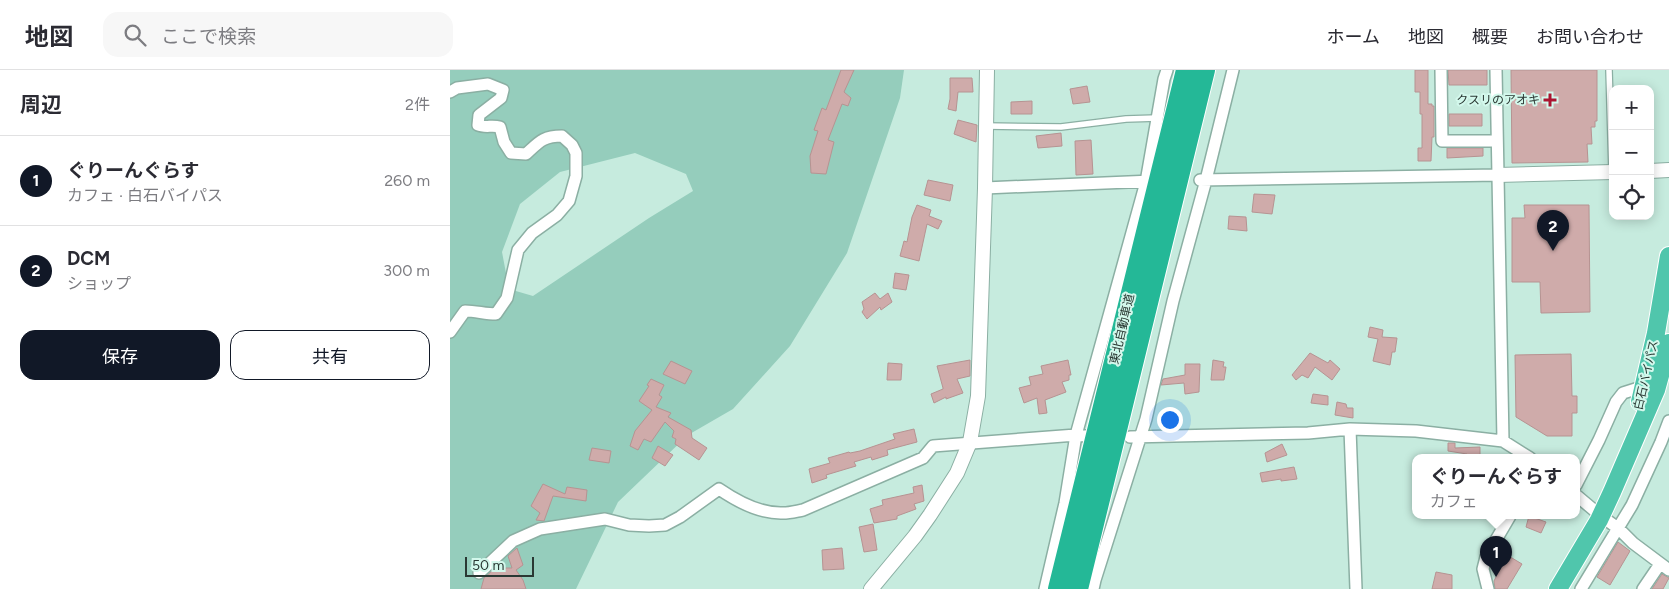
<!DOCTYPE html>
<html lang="ja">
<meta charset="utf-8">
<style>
:root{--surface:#fff;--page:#f7f7f7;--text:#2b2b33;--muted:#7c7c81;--line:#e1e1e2;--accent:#111827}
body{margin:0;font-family:Figtree,"Noto Sans JP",sans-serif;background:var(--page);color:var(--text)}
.controls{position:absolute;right:15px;top:15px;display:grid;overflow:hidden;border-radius:10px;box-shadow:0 2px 12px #0003}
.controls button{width:45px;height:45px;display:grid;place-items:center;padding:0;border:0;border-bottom:1px solid var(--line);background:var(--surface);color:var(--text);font:25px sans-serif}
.scale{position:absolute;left:15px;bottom:12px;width:69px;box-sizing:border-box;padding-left:5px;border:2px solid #2a3833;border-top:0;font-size:14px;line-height:18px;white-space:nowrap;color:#2a3833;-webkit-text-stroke:4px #d3f8ec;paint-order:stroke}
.you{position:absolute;left:719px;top:349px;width:18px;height:18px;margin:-12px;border:4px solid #fff;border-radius:50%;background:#1a73e8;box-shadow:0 0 0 8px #1a73e833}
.badge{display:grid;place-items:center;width:32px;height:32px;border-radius:50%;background:var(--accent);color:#fff;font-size:16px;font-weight:700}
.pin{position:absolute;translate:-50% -41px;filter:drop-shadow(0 1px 2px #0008)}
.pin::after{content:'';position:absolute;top:26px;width:18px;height:15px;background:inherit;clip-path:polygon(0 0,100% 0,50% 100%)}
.popup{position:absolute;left:962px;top:384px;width:168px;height:65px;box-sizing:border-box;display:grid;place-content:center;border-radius:10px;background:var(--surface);filter:drop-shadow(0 1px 4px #0005);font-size:16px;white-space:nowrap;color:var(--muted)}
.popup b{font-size:19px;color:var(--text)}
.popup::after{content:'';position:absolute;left:50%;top:100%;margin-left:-10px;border:10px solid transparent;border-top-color:var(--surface)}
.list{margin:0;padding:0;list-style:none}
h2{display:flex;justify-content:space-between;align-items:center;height:65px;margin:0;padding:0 20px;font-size:21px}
h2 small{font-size:16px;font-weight:400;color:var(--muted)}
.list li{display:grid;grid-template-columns:32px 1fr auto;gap:15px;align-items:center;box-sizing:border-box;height:90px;padding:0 20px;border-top:1px solid var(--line)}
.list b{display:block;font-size:19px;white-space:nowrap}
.list p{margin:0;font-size:16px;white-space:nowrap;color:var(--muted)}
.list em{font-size:16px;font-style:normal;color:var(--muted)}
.actions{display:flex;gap:10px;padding:15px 20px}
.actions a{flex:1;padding:11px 0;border:1px solid var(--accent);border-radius:15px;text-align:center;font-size:18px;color:var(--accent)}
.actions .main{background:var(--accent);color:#fff}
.icon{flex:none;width:28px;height:28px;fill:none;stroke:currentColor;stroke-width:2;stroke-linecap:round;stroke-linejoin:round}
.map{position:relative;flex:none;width:1219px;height:519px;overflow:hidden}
header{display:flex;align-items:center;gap:30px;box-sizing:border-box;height:70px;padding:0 25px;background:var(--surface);border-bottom:1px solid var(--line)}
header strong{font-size:24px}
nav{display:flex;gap:28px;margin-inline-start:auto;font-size:18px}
.search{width:350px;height:45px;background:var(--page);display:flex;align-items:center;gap:12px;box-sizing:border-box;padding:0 18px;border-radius:15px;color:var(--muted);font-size:19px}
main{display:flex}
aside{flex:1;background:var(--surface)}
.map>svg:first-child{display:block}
.green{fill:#95cdbc;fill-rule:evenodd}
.building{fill:#cfabaa;stroke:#b69392}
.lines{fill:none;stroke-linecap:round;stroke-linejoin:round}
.service-casing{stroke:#8bafa3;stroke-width:8}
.minor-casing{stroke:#8bafa3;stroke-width:14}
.tertiary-casing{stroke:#8bafa3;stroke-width:16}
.trunk-casing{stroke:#fff;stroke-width:20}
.motorway-casing{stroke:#fff;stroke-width:22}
.service{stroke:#fff;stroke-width:5.5}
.minor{stroke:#fff;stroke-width:11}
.tertiary{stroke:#fff;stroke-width:14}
.trunk{stroke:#50c6ac;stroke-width:18}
.motorway{stroke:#24b897;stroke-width:20}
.poi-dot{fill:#ab1531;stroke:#d3f8ec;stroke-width:2}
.labels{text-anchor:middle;stroke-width:4;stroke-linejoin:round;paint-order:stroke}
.poi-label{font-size:12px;fill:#2a3833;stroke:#d3f8ec;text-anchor:end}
.street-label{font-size:12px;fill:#2a3833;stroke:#d3f8ec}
</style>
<header>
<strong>地図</strong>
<div class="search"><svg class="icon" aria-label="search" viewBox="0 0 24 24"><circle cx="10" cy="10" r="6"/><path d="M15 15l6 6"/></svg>ここで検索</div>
<nav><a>ホーム</a><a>地図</a><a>概要</a><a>お問い合わせ</a></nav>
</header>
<main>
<aside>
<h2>周辺<small>2件</small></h2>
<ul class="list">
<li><span class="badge">1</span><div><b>ぐりーんぐらす</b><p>カフェ · 白石バイパス</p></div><em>260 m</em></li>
<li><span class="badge">2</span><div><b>DCM</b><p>ショップ</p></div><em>300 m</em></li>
</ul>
<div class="actions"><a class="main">保存</a><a>共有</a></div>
</aside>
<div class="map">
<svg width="1219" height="519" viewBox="0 0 1219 519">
<rect width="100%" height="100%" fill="#c6ebde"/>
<path class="green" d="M0,0H454L450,28L397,183L340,276L283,339L238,365L168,432L126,519H0ZM185,83L236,104L243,121L199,148L83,226L59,219L52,182L70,134L110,102Z"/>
<path class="building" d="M391,0H404L394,22L401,28L398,36L392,34L378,70L384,72L376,104L361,103L360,86L368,61L364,60L372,38L376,40Z
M965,0H978V34H982V36H984V67H982L981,91H968V78H972V44H970V22H965Z
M998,0H1037V15H999Z
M1061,0H1147V51H1145V57H1141L1142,74H1137L1138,92L1062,93Z
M500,8H522L523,22H508L506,41L498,39L500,29Z
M637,16L640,32L623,34L620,19Z
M582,31V44H561V32Z
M999,44H1032V56H999Z
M508,50L527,55L526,72L504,64Z
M611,63L612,76L588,78L586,66Z
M641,70L643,104L626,105L625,71Z
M997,78H1033V86L997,88Z
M478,110L503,115L500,131L474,125Z
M804,124L825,125L822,144L802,142Z
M467,135L481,140L479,146L492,151L488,159L477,154L469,191L450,186L454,171L457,172L462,147Z
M1074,135H1139L1140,242L1091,243L1090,212H1062V148H1075Z
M779,146L796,147L797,161L778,159Z
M445,203L459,205L456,220L443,218Z
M425,223L430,229L438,223L442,232L431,240L430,237L417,249L412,242L414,239L412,232Z
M920,257L933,260L932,267L947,268L945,282H942L940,295L923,291L928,269L918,267Z
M860,283L878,293L880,290L890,299L882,310L865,297L858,308L852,305L846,310L842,305Z
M1121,284L1122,326H1127V343H1122V366H1097L1066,347L1065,285Z
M520,290V306L507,309L513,323L496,329V327L484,333L481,324L493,319V318L487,296Z
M618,290L621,305H619V310L612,312L616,322L595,330L597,343L589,344L587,328L574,333L569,318L581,315L579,307L593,304L591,296Z
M763,290L774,292L773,297H776L774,310H761Z
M221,291L242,301L235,314L213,304Z
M438,293L452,294L451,310H437Z
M735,294H750L749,322L735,324L734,313L711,315L713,309L735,305Z
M201,309L214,315L209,325L212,327L206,337L221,343L218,347L241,360L242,368L257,378L249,390L225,374L226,369L222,367L224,361L215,352L201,372L194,369L188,380L180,376L185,361L202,340L189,331L199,316L197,315Z
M863,324L878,326V335L861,333Z
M887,332L896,334L897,338H903V348L885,345Z
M464,359L467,372L437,380L438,385L422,390L421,387L404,392L406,396L376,405L377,408L362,413L359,399L380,393L378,388L399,382L400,383L410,381L445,369L443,364Z
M998,373H1005V378L1030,377V385H1017V384L998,381Z
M832,374L837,385L817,392L815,383Z
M208,376L223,385L215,396L202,388Z
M142,378L161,381L159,393L139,390Z
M844,397L847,409L831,411V409L812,412L810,403Z
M93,414L115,424L117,417L137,420L136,431L103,426L94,451L86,450L90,443L81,436Z
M472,415L474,431L464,434L466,439L447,446V449L424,453L420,439L433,435L432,430L464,423L463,417Z
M1079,446L1096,452L1091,463L1076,457Z
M423,454L427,480L414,482L409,457Z
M1168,472L1180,481L1160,515L1147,507Z
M67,478L73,495L66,500L73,510L76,519H31L34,508L43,500L49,498H62L58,486Z
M392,478L394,499L373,500L372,480Z
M1057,485L1072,494L1057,519H1045L1044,511Z
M986,502L1002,505V519H982Z
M1212,504L1219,508L1213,519H1202Z"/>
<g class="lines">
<g class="service-casing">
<path id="service" d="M1159,0L1162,102
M536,56L611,57L676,49L707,48"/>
</g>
<g class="minor-casing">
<path id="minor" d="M991,0L992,71H1047
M1046,0L1053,371
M0,22L7,18L38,14L53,20L51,28L29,45L28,55C35,58 42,55 50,57L54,72L61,83L76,84C89,72 93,66 112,66L122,75L126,83V106L119,131L107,145L82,163L68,180L57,228L46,244C35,244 26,241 15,241L0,262
M750,110L1048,105
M535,118L702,111
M900,359L906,519
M680,367L858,363L900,359L966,361L1053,371L1080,388
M1126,415L1149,370L1166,332L1173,323L1195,316
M1126,425L1145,441
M1158,451L1169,459L1183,473L1219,500
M29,503L63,471L90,459L155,449L179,455L199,456L215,455L230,447L269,419C288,432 310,444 333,443C340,443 347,441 353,440L473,388L483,376L626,365L636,366
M595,519L615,433L626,365L696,112L714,9L717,0
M643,519L645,510L696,349L723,231L756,110L783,0
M1038,519L1033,499L1036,487L1060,446
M1131,519L1182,435L1211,372L1219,351
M1193,519L1210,494"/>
</g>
<g class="tertiary-casing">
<path id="tertiary" d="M1200,101L1219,100
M1048,105L1163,102
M421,519L465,466L480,445L507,403L520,372L528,326L535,118L537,0"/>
</g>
<g class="trunk-casing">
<path id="trunk" d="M1190,332L1206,263L1219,186
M1108,519L1149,450L1162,422L1206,320L1219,273"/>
</g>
<g class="motorway-casing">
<path id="motorway" d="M608,519L736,0
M628,519L755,0"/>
</g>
<use href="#service" class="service"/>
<use href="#minor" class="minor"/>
<use href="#tertiary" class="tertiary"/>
<use href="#trunk" class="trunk"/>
<use href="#motorway" class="motorway"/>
</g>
<path class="poi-dot" d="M1097.5 22.5h5v5h5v5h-5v5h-5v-5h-5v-5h5z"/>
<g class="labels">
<g class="poi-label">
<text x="1090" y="34">クスリのアオキ</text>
</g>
<g class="street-label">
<text transform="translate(672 259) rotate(-77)" y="4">東北自動車道</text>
<text transform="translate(1196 305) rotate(-77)" y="4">白石バイパス</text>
</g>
</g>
</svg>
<div class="controls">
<button>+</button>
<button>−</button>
<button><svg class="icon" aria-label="locate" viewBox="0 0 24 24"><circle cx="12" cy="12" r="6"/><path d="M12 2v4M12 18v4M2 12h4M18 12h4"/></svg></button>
</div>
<div class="scale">50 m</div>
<div class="you"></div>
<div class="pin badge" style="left:1046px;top:507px">1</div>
<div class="popup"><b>ぐりーんぐらす</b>カフェ</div>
<div class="pin badge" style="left:1103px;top:181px">2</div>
</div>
</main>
